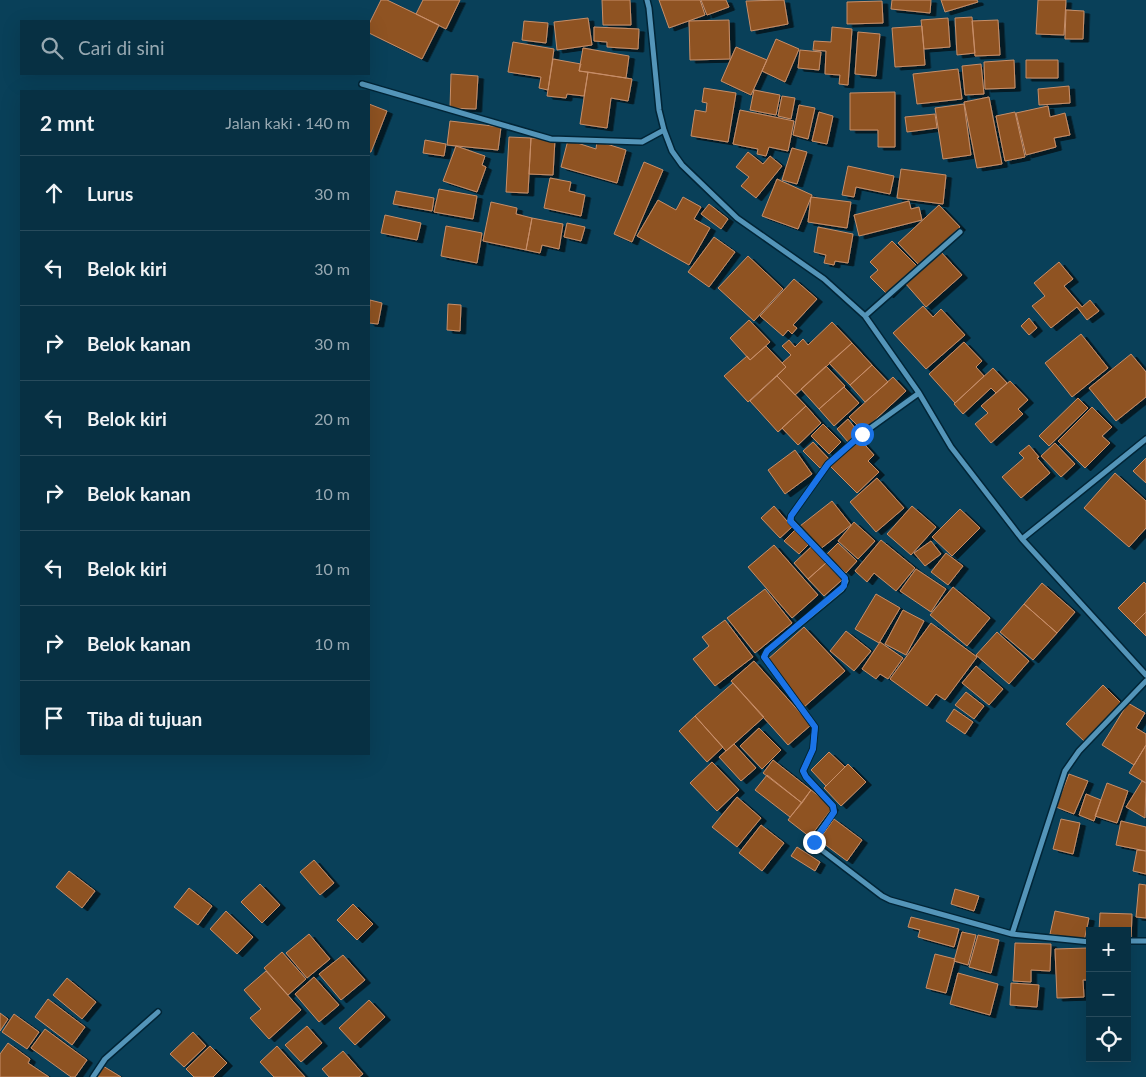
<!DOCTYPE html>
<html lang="id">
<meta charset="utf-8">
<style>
:root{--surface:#073043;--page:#10384a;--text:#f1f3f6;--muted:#98a9b2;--line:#284b5c}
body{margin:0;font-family:Lato,sans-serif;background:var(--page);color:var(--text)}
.controls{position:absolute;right:15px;bottom:15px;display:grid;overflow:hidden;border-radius:0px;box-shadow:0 5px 20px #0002}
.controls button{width:45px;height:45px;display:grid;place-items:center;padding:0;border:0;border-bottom:1px solid var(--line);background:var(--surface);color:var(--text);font:25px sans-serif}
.stop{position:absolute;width:15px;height:15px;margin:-11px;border:4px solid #1a73e8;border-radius:50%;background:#fff}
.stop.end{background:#1a73e8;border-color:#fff;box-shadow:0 1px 5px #0008}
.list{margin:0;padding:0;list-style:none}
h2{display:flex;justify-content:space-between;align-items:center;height:65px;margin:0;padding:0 20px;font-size:21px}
h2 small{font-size:16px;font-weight:400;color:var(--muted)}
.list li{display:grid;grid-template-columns:32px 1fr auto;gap:15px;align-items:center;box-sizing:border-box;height:75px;padding:0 20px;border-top:1px solid var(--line)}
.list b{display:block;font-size:19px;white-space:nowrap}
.list em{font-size:16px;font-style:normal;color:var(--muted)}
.icon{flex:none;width:28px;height:28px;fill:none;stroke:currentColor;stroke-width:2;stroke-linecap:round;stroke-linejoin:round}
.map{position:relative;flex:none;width:1146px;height:1077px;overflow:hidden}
.search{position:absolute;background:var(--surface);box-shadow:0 5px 20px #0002;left:20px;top:20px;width:350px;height:55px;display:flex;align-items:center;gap:12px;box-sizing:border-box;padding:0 18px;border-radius:0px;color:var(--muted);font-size:19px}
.panel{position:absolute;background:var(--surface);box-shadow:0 5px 20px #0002;left:20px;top:90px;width:350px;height:665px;border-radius:0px}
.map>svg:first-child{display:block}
.building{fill:#8f5223;stroke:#c78e68;filter:url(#shadow)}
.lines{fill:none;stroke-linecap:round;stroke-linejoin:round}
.street-casing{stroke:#012537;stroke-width:8}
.street{stroke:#5495b9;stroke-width:5}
.route{stroke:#1a73e8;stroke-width:6}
</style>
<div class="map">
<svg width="1146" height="1077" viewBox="0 0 1146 1077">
<defs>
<filter id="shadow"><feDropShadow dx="5.5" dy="3" stdDeviation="0" flood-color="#0009"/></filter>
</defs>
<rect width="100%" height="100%" fill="#094059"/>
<path class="building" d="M381,0H387L439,25L422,59L369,33V24Z
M423,0H460L446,29L416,14Z
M602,0H630L631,25H603Z
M659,0H700L705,15L669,28Z
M701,0H726L729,7L707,15Z
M784,0L788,24L751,31L746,1Z
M892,0H931L930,13L891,9Z
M941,0H977L978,2L945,12Z
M1038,0H1066L1064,35L1036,34Z
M882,1L883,23L847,24V2Z
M1066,10L1084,11L1083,39H1065Z
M972,17L975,53L957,55L955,18Z
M588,18L592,45L557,50L554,22Z
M948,18L950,47L924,49L921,20Z
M729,20L730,59L690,60L689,21Z
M998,20L1000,55L975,56L972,21Z
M524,21L548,23L546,43L522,40Z
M922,26L925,65L895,67L892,28Z
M594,27L639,29L638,49L607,47V42L594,41Z
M832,27L852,29L848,85L839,84L840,75L825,74L826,51L813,50L814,41L831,42Z
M858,32L880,34L876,76L855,74Z
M776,39L799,49L785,82L762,71Z
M513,42L554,49L548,90L539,88L541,77L508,72Z
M736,47L767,60L751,95L721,81Z
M583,48L629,56L626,78L579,71Z
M800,50L821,52L819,70L798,68Z
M553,59L581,64L579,71L588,72L584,96L567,94L566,98L547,96Z
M1014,60L1015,88L985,89L984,62Z
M1026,60H1058V78H1026Z
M981,64L984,94L965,95L962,66Z
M958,69L962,99L917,104L913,74Z
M588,72L632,79L628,101L611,98L607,128L580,124Z
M451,74L478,76L476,109L450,108Z
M1069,86L1070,103L1039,105L1038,89Z
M704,88L736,93L728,142L691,136L695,110L706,112L707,103L702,102Z
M754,90L780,95L776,115L750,110Z
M895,92V147H878V130H850V93Z
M782,96L795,98L791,119L778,116Z
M989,97L1002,164L977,168L964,102Z
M369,104L387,111L371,152H369Z
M964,104L971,155L943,159L935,108Z
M799,105L815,108L808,139L793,135Z
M1048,106L1050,117L1065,113L1070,135L1054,138L1056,147L1026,155L1016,113Z
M740,110L794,121L788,151L769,147L766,156L757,154L758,149L733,144Z
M819,112L833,116L827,144L812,141Z
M1015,112L1025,157L1005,161L996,116Z
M935,114L937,128L907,132L905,117Z
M450,121L501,127L498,150L447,145Z
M509,137L531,138L528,193L506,192Z
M531,138L555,139L553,175L529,174Z
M425,140L446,144L444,156L423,153Z
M568,140L596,149L597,141L626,150L617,183L561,167Z
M456,146L485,156L482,165L486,167L477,192L443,181Z
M792,148L807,152L797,184L782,180Z
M748,152L763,164L770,156L782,166L756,198L741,186L749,177L736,167Z
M644,162L663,170L632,242L614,234Z
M848,166L894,176L890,194L856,187L854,197L842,195Z
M901,169L946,175L943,204L897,198Z
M550,178L571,182L569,191L585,195L581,216L544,208Z
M777,179L812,195L798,229L762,216Z
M439,189L477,196L473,219L434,212Z
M396,191L434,198L432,211L393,204Z
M683,197L701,207L694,219L710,228L689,265L637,236L658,200L676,210Z
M811,197L851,202L847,228L808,222Z
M909,201L911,209L919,207L922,220L859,236L854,215Z
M491,202L517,208L516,214L532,218L526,250L483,241Z
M709,204L728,219L721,229L701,214Z
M939,205L960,227L919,265L898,243Z
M385,215L421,223L417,240L381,233Z
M532,218L563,224L559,249L542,245L540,253L526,250Z
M567,223L585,227L581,241L564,237Z
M446,226L482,233L477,263L441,256Z
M818,227L853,234L848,263L835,261L834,265L824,263L826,255L814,252Z
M714,237L735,252L709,287L688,272Z
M892,241L917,266L888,295L870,277L878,270L870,262Z
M941,252L962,275L926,307L905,283Z
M748,256L783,289L754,321L718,288Z
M1059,262L1073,279L1064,286L1082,307L1090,300L1099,311L1087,320L1077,307L1051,328L1032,306L1045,296L1034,283Z
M794,279L817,299L793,325L797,328L792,334L788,330L783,336L760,316Z
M370,300L382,303L378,324L369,323Z
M448,304L461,305L460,331L447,330Z
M923,306L933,317L941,309L965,335L926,369L893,333Z
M1029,318L1037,328L1029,335L1021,326Z
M749,320L770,342L750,360L730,338Z
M832,322L852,343L795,395L777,376L786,367L782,363L791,355L782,346L789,340L795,347L803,339L808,345Z
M1081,334L1108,368L1072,397L1045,363Z
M964,342L982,361L976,367L984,376L955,403L929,374Z
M852,343L872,365L850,385L829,363Z
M766,346L786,367L748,402L724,376L747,356L750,360Z
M1131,354L1146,372V397L1116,421L1089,388Z
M872,365L888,382L865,402L850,385Z
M826,366L845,386L819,409L801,389Z
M993,368L1007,383L996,393L991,388L963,414L954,404Z
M777,376L806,406L778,432L750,401Z
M893,377L906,391L863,431L849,417Z
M1010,381L1028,400L1018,409L1023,414L991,443L975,424L988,413L981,406Z
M844,387L859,403L834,426L819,409Z
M1078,398L1088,408L1049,446L1039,436Z
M806,406L821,423L798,445L782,428Z
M1092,407L1112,427L1102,436L1110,443L1085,468L1058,441Z
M848,419L859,433L848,442L837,429Z
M823,424L841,442L829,454L811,436Z
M859,438L874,455L868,461L879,472L857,493L830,466Z
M813,442L829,459L820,468L803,451Z
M1055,443L1075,464L1061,477L1041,456Z
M1029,445L1039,457L1037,458L1050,473L1021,498L1002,477L1024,458L1019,453Z
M795,450L812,474L785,494L768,470Z
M1146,458V483L1133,471Z
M1115,473L1146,501V528L1129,547L1084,508Z
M877,478L904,508L876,532L850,502Z
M832,501L851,525L819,550L800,526Z
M774,506L792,527L780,538L761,518Z
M912,506L936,527L911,555L887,534Z
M960,509L980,528L952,556L932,537Z
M854,522L875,541L858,559L838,541Z
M795,530L809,544L799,554L784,541Z
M881,540L915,568L896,591L874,573L867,582L855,571Z
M931,541L941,554L925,566L914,553Z
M838,543L857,561L846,573L826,555Z
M774,545L818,595L792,618L748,567Z
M811,547L826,563L808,579L794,563Z
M946,553L963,566L948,585L931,572Z
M826,563L842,580L824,596L808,579Z
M916,569L946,589L931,612L900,591Z
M1144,582L1146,584V612L1134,624L1118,608Z
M1042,583L1075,612L1057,633L1024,604Z
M953,587L990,618L967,646L930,615Z
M765,589L792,623L755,653L727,618Z
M876,594L900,608L879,643L855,629Z
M1024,604L1057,633L1033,660L1000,632Z
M903,610L924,621L906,655L885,644Z
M1146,612V636L1134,624Z
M725,620L753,657L715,686L693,659L709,646L702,637Z
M931,623L977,657L945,700L936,694L927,706L890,679Z
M804,627L845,671L804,707L767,660Z
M846,631L871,651L854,671L830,651Z
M997,632L1029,661L1009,684L976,655Z
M880,642L903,658L888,679L880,674L876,679L862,669Z
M754,661L811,725L788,745L731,681Z
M976,666L1003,689L989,705L962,683Z
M733,683L764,717L726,751L695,716Z
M1103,685L1121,703L1084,741L1066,724Z
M966,692L984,706L974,719L955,705Z
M1128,703L1145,713L1136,728L1146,734V745L1134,765L1102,745Z
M954,709L973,722L965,734L946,721Z
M695,716L723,747L707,762L679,731Z
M759,728L781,750L762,769L740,746Z
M734,744L756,768L741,781L719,757Z
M1146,745V783L1129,773Z
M829,752L845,767L826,786L811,770Z
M773,760L811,790L802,803L763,773Z
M712,762L739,790L717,811L690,783Z
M848,764L866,782L841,806L824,788Z
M1069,774L1088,781L1074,814L1056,807Z
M767,775L802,803L790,817L755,790Z
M1142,781L1146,783L1145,818L1126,807Z
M1107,783L1128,791L1117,823L1095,816Z
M811,790L833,807L810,837L788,820Z
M1086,794L1101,800L1094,821L1079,815Z
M737,797L761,818L737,847L712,827Z
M834,819L862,840L847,861L819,840Z
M1061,819L1080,823L1073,854L1053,849Z
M1121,821L1146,827V851L1116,845Z
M761,825L784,843L762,871L739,853Z
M797,847L820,862L815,871L791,856Z
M1137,850L1146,851V874L1133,871Z
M314,860L334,883L320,895L300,872Z
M69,871L95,891L82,908L56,887Z
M260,884L280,905L262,923L241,902Z
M1139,884L1146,885V918L1136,917Z
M189,888L212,906L198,925L174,907Z
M955,889L979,896L974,911L951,904Z
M353,904L373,924L357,940L337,920Z
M226,911L253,937L237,954L210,929Z
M1055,911L1089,918L1084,941L1050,934Z
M1100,913L1132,914L1131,940H1127V931H1099Z
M911,917L959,929L954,947L918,937L920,930L908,927Z
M962,932L976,935L968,965L954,961Z
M309,934L330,959L307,978L286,953Z
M978,935L999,940L991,973L969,967Z
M1015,943L1051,944L1050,971L1031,970V982L1013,981Z
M1087,948L1088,980H1083L1084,997L1057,998L1055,949Z
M282,952L306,979L288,995L264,968Z
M935,954L955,959L946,993L926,988Z
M343,955L365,980L341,1000L319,974Z
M266,971L301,1010L269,1039L250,1018L261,1009L244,990Z
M958,973L998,984L990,1015L950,1004Z
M314,977L339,1005L319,1022L295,994Z
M67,978L96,1002L82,1019L53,995Z
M1011,983L1039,985L1037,1007L1010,1005Z
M48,999L85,1027L72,1045L35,1017Z
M369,1000L385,1017L355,1045L339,1028Z
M0,1013L8,1019L0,1031Z
M14,1014L39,1032L27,1049L2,1032Z
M307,1026L322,1043L301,1062L285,1045Z
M45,1029L87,1060L75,1077H71L31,1048Z
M193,1032L206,1046L184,1067L170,1054Z
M8,1043L30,1059L28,1063L49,1077H0V1054Z
M210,1046L227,1063L213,1077H194L186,1069Z
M277,1046L305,1077H274L260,1062Z
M343,1051L363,1074L359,1077H329L322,1069Z
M103,1066L121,1077H97Z"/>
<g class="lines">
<g class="street-casing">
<path id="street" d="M647,0L649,8L659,110L664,130L672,151L682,165L737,218L824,279L865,316L919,393L951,447L1022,539L1146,675
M362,84L551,139L642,142L664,130
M865,316L960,232
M919,393L862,434L828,464L791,516V521L845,578L846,581L842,589L767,651L764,657L815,727L813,749L803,771L806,777L833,806L834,812L815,838L814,844L882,896L890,900L1012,934L1090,942
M1022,539L1146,439
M1012,934L1065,771L1079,751L1146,681
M1127,941H1146
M93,1077L105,1059L158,1012"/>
</g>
<use href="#street" class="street"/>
</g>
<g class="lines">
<path class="route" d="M814,842L834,812L833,806L806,777L803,771L813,749L815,727L764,657L767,651L844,586L845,578L790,521L791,516L828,464L862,434"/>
</g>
</svg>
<div class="controls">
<button>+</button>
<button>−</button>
<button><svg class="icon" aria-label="locate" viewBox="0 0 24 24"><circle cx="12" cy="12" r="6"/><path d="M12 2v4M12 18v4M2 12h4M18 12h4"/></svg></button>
</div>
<div class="stop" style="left:862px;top:434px"></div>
<div class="stop end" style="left:814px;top:842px"></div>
<div class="search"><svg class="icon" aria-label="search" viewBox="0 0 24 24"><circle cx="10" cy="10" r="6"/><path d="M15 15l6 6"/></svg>Cari di sini</div>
<section class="panel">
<h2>2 mnt<small>Jalan kaki · 140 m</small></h2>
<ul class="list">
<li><svg class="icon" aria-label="ahead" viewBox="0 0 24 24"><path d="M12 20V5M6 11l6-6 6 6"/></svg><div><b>Lurus</b></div><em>30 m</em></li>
<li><svg class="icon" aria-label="left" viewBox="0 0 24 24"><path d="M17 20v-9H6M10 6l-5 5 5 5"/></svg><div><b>Belok kiri</b></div><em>30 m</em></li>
<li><svg class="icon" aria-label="right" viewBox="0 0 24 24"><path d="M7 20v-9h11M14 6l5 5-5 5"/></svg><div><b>Belok kanan</b></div><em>30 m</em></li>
<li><svg class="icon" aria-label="left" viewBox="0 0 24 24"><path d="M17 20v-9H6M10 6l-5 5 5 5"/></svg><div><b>Belok kiri</b></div><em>20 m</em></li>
<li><svg class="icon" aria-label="right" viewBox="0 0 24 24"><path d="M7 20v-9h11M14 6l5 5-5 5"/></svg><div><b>Belok kanan</b></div><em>10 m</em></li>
<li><svg class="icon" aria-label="left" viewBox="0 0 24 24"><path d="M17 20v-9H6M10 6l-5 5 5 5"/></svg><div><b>Belok kiri</b></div><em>10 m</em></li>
<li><svg class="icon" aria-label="right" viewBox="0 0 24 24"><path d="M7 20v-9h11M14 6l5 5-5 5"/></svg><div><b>Belok kanan</b></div><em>10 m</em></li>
<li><svg class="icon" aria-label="arrive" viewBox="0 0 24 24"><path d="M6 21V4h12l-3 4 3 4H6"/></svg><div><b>Tiba di tujuan</b></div></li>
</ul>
</section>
</div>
